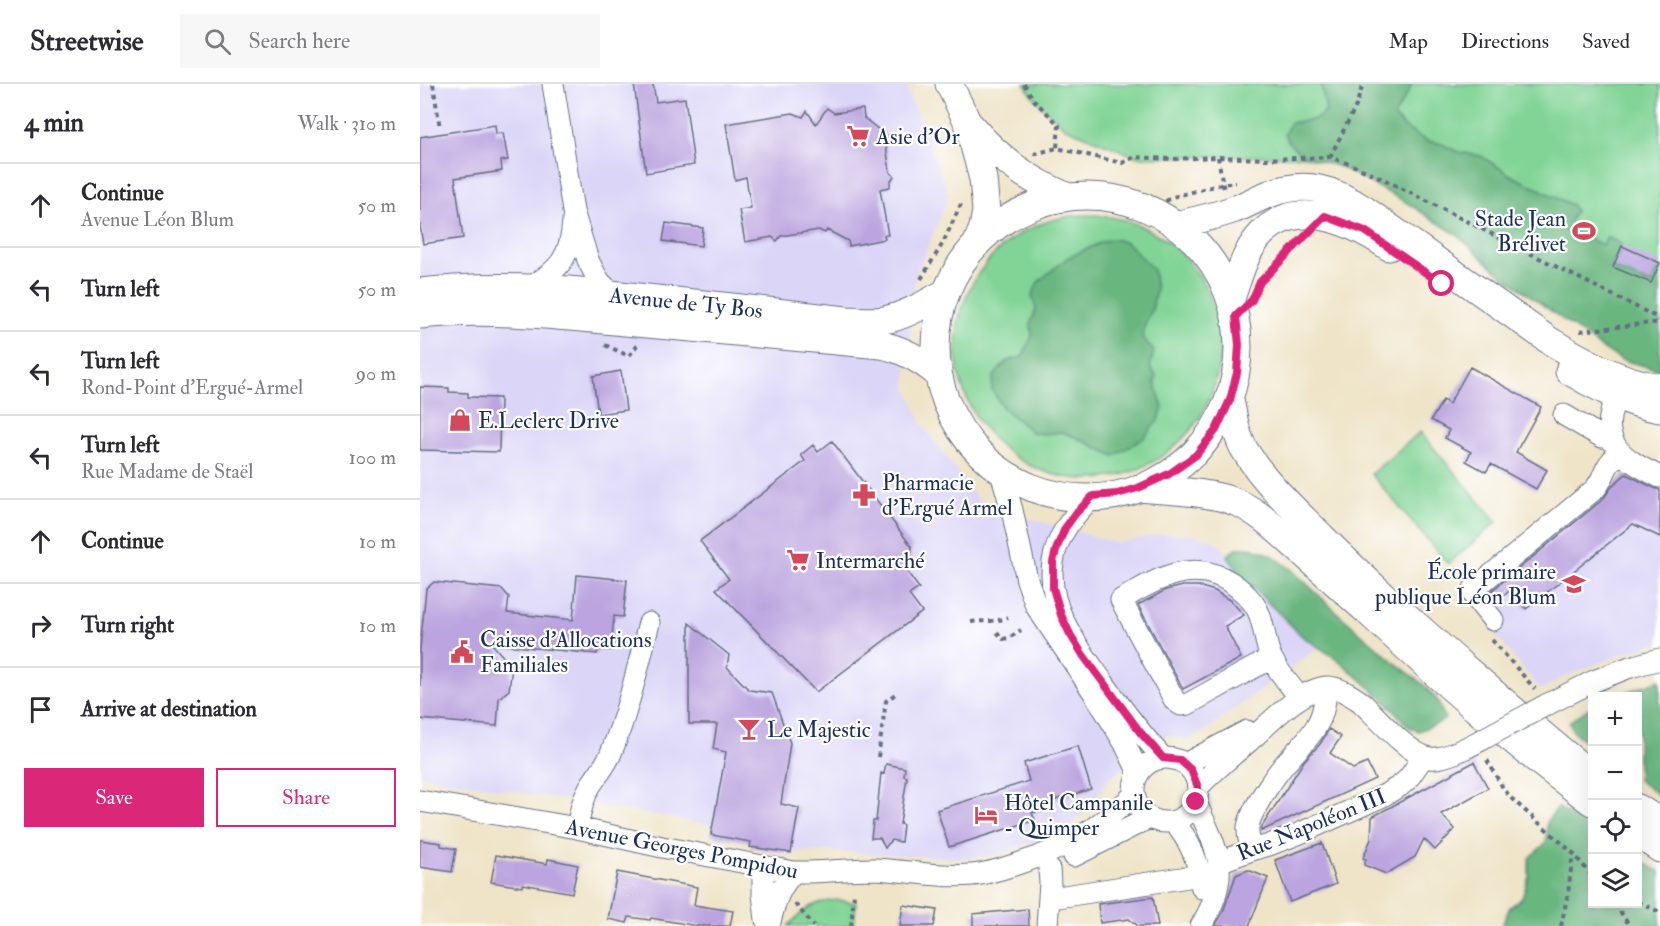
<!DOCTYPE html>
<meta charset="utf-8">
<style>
:root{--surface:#fff;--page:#f7f7f7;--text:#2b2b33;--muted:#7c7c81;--line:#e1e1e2;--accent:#db2777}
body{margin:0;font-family:"IM FELL Double Pica",serif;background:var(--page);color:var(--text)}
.controls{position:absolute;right:18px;bottom:18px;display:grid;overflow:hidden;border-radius:0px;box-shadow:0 6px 24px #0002}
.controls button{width:54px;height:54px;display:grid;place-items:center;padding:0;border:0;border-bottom:2px solid var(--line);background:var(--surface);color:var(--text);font:30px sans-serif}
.stop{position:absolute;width:18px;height:18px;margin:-14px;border:4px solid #db2777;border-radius:50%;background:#fff}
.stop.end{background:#db2777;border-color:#fff;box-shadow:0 2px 6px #0008}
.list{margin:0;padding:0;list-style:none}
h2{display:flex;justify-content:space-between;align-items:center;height:78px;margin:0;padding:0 24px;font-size:26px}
h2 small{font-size:20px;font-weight:400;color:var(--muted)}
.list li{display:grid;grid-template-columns:39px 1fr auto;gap:18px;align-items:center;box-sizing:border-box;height:84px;padding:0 24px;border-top:2px solid var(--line)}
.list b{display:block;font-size:22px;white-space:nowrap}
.list p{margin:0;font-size:20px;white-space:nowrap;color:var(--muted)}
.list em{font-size:20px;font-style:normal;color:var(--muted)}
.actions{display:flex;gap:12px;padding:18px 24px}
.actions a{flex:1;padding:14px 0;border:2px solid var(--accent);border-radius:0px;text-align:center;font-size:21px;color:var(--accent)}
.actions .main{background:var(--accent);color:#fff}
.icon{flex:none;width:33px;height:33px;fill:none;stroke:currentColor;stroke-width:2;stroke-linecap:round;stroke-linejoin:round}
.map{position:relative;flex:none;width:1240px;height:842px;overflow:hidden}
header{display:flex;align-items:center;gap:36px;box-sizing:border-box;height:84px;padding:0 30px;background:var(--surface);border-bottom:2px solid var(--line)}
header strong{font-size:28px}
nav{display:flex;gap:33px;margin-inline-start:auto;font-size:21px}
.search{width:420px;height:54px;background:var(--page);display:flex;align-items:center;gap:15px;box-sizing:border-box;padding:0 21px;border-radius:0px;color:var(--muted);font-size:22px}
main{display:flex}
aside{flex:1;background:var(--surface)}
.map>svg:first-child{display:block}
.built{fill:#dbd6f7}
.green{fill:#82d496;stroke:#4e827a;stroke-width:1.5}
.forest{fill:#69b67f;stroke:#42726e;stroke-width:1.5}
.building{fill:#bba4df}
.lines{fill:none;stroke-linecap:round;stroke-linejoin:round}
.minor-casing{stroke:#656e83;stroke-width:23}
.major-casing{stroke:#656e83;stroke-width:29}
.path{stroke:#656e83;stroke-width:4;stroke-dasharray:4.5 4.5;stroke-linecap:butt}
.minor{stroke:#fff;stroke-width:21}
.major{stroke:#fff;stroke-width:27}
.minor-bridge-casing{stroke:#656e83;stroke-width:23;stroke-linecap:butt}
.minor-bridge{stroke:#fff;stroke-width:21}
.route{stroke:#db2777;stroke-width:8}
.labels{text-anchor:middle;stroke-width:4.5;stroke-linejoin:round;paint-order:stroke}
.poi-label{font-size:22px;fill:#1b2f5e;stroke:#fff;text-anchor:start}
.street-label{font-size:22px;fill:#1b2f5e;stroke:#fff}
</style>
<header>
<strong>Streetwise</strong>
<div class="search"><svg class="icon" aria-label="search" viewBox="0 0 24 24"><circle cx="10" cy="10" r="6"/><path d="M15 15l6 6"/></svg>Search here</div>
<nav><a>Map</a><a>Directions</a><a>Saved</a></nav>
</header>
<main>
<aside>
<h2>4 min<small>Walk · 310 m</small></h2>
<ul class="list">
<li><svg class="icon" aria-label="ahead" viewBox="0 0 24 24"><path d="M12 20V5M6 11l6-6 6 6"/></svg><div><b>Continue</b><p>Avenue Léon Blum</p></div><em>50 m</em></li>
<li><svg class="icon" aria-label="left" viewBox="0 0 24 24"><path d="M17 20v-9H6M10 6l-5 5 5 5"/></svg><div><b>Turn left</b></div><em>50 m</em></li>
<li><svg class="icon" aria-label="left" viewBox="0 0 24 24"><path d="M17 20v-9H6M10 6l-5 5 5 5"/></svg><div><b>Turn left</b><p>Rond-Point d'Ergué-Armel</p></div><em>90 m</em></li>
<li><svg class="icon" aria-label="left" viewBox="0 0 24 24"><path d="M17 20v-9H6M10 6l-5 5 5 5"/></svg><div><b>Turn left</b><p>Rue Madame de Staël</p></div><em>100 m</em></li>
<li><svg class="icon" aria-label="ahead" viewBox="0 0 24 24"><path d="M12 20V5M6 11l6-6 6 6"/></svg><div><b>Continue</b></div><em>10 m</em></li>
<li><svg class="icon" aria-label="right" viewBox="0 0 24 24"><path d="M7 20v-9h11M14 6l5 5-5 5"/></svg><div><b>Turn right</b></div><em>10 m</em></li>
<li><svg class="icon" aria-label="arrive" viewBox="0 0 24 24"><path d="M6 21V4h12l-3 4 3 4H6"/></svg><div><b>Arrive at destination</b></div></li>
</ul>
<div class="actions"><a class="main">Save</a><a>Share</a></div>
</aside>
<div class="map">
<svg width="1240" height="842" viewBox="0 0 1240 842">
<rect width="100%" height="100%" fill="#fff"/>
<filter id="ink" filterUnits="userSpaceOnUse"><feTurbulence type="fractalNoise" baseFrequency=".0167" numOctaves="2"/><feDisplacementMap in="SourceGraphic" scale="12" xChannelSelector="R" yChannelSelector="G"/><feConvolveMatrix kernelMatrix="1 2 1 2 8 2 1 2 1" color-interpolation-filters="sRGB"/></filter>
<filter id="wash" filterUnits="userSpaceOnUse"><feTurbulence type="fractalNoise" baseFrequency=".008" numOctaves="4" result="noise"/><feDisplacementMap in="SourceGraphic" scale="24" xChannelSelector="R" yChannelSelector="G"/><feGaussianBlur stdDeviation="1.35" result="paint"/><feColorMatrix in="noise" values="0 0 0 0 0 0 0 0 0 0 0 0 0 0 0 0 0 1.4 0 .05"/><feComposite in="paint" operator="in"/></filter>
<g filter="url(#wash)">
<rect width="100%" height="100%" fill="#efe4c8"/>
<path class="built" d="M0,0H485L529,111L495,194L486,301L502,340L562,421L697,459L742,450H767L791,455L796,458L896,551L902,561L783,648L767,655L747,651L686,697L669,725L642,749L569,772L539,774L407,767L362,769L330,763L331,758L291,751L292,741L0,691Z
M1206,390L1240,406V558L1204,569L1144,593L1120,606L1068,541L1058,508Z"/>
<path class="green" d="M605,0H1240V220L911,69L878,72L717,73L646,44L622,23L608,6Z
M536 263a132 132 0 1 1 264 0a132 132 0 1 1-264 0Z
M1000,348L1077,438L1028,480L951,390Z
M418,816L436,819L434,842H368C386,824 392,818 418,816Z"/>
<path class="forest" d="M901,0H991L990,5L974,33L987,45L1005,56L1022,60L1038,68L1061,72L1092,92L1152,121L1155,127L1147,145L1183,161L1187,153L1200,159L1201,162L1192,184L1231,200L1240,184V286L1202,276L1183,265L1078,188L1036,150L984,117L920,83L882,71L870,60L864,50L871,39L896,35L906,27Z
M693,155L706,158L733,185L736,205L732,226L725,241L722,253L734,267L730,283L736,292L735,299L743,324L738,336L724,354L694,372L655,353L641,348L626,350L613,349L583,324L572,306L573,293L587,277L602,273L612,252L611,238L616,225L612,212L618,198L647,174L684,157Z
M830,463L850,470L870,484L922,533L973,577L1003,600L1018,617L1025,635L1019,639L999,647L989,643L964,616L917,575L883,553L825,496L807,472L816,464Z
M1240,596V712L1218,696V612H1195Z
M1172,622V663L1153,647L1149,638Z
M1138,723L1172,747V820H1218V775L1240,788V842H1080L1082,841L1090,823L1102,814L1109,792V774L1126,759L1127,737Z"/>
<g id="blocks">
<path class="building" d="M214,0H233L236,18L265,14L274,81L226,89Z
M407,24L414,29L443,25L444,34L471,55L466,61L470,88L474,92L470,98V103L460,105L468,151H464L465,155L429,162L428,157L407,146L405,149L399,146L361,152L357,157L352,153L325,158L319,126L331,124L326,93L315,96L306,40L373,29L383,33L387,27L396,40Z
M75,41L76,50L83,49L88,76L81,77L82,87L35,94L43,154L3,160L0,143V53Z
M246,139L283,144L281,162L243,157Z
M1202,162L1240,179L1231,199L1193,183Z
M1050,283L1121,323L1096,368L1127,386L1116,405L1071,380L1066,388L1046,377L1051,368L1025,354L1029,346L1011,336L1023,316L1029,320Z
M201,287L206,326L178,330L173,292Z
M0,303L29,304V308L48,309V313L80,314L79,368L0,366Z
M412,357L492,463L488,489L499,504L489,511L502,528L396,608L296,505L309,495L280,457L385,377L381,371L393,361L398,368Z
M1206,390L1234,404L1240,406V453L1213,440L1106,525L1091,506L1075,518L1069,509L1183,415L1193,401Z
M157,491L207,496L203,533L194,532L191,566L178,565L177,570L72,560L92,583L89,606L79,614L77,642L0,635V565L6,505L14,498L82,505L89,513L87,529L153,536Z
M763,502H778L795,507L811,517L824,531L805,542L821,574L763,605L718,521L746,506Z
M269,539L309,571L307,583L329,606L352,609L370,659L361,720L379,724L371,769L330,763L331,758L291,751L306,668L293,665L297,640H269Z
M909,645L921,653L910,669L933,685L947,679L955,695L841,747V744L884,677L900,660Z
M658,662L671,705L631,717L633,723L612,729L615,736L529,763L517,726L609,697L604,679Z
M1054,678L1068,704L1021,730L1035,745L1015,766L1004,755L995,773L966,790L944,781L946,775L943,774L951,755L952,733Z
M466,680L485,684L484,692L487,693L480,740L483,741L481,758L471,756L465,764L460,754H451L453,737H456L461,689L464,690Z
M0,756L21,759V762L36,765L32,788L0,783Z
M902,759L916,800L870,818L855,776Z
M76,771L127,780L128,775L158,781L152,809L103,800L102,803L71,798Z
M828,786L848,794L829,842H795L803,828L816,791Z
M197,788L277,803L274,821L313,827L310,842H277L231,834L230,836L209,833L207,839L188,835Z
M733,813L738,842H718L709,835L680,839L678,820Z
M483,821L517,826L514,842H480Z
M608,825L609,842H553V830Z"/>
</g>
</g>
<g filter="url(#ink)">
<use href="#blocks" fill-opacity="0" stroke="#656e83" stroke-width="1.5"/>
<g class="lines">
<g class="minor-casing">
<path id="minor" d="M133,0L153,127L168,176L174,188L180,198L192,210
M109,204C139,186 151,174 153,136
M1211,306L1197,312C1175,358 1203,375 1240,393
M1144,331L1182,353L1191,351
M580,385L592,426L607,496L616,522L678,615L704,658L719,689
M673,412C654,431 637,450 633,478C626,523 658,563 683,598C702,625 721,650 743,674
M1073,536L1054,512V505L1175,405C1187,391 1182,383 1200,369
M851,574L768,620L761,621L755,617L701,516C735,495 774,473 812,499C822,506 831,514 837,525C845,540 844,558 851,573C858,588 870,601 880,614
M1126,621L1174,597L1210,583L1240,575
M714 706a32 32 0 1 1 64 0a32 32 0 1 1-64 0Z
M765,680L827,647
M778,703C794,687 810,673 827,659C847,642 880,605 907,603C919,603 931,611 941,618C957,633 988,670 1010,674C1025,676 1050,662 1063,655
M0,717L157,744L242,763L374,788C400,789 426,785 452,785C485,786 519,794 552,791C567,790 582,785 597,780C648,764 674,747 714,711
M776,719C799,769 812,790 781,842
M753,737C770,757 779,777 782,804
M157,744C160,730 162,716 169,704C176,692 186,682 191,669C208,627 218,583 229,539
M832,766C830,758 827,751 828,743C831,725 859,685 872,672C881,661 892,652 898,639C904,629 905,615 907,603
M654,772L729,734
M799,778L832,766L849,761L878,750L961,713L980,702L988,695L1004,672
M343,782V810L346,836
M630,813H638L781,791
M349,842C354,821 358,804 374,788
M627,842L630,799L629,785"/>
</g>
<g class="major-casing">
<path id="major" d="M529,0L548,39L563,95L566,127L563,144L556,161
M551,42C579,75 608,96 648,113
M516 263a151 151 0 1 1 302 0a151 151 0 1 1-302 0Z
M757,141C776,136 796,132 815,125C827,121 837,114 849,110C886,96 914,105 945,126L1130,257C1164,277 1200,298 1240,303
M0,208C81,198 164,206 245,216C306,222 366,229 426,236C438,236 452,238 464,236C486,232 506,219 525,209
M811,214C818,195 824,171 837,155C873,110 931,137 969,163
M0,231C69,224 137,232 205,238C291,245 376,253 461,261C483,265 501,276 518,290
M1149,287C1178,304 1207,319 1240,325
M810,316C814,334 816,353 826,368C845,399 876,427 902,453C948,499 997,542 1046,585C1088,621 1129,658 1172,691
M719,404C749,407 790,407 818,419C840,429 858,447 876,463C900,484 923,506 947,527C1019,594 1093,660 1172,718
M1218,724L1240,738
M1218,750L1240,765"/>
</g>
<path class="path" d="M13,0L20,44
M604,0L613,15L639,41L637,64
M614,70L637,64L702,79L714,73L752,75L798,73L845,75L910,73L932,81L959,93L1240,235
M798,73L804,107
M910,73L936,22L943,0
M730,126L753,113L802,100L816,98
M501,195L523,159L541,120
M842,196L884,155
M1160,247L1240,238
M185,261L209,272L217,261
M551,538C564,536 576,539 588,533
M577,548L583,555L589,554L601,546
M1072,556L1115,605
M458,673L466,617L478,608
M1067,676L1083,704L1092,715L1153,769L1172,792
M1218,818L1240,828
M375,820L394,842
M1195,820L1210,842
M431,842L434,810
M1141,842L1148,809L1153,769"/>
<use href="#minor" class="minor"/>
<use href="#major" class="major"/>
<g class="minor-bridge-casing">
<path id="minor-bridge" d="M1063,655L1126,621"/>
</g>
<use href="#minor-bridge" class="minor-bridge"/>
</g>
</g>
<g class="lines" filter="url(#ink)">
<path class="route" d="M776,718L778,703L771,686L760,676L743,674L720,648L663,571L650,550L641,531L633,504V478L636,466L645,444L656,429L673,412L697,410L718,404L749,390L776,371L796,346L810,316L817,289L819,261L816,232L832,216L840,198L905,132L945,147L1022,200"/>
</g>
<defs>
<g id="supermarket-bare" transform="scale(1.8)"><path d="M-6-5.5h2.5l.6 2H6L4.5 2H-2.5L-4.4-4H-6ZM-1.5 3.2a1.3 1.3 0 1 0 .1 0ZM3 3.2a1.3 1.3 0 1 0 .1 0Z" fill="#d1495b" stroke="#fff" stroke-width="2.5" paint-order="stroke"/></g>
<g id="stadium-bare" transform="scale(1.8)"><path d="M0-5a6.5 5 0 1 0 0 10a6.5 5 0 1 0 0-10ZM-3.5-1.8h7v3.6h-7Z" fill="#d1495b" stroke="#fff" stroke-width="2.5" paint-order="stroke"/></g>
<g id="shop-bare" transform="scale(1.8)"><path d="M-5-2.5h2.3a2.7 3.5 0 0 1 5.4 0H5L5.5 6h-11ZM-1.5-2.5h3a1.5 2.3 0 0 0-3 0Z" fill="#d1495b" stroke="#fff" stroke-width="2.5" paint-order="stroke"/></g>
<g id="pharmacy-bare" transform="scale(1.8)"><path d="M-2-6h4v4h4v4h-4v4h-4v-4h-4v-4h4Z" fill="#d1495b" stroke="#fff" stroke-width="2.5" paint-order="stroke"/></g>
<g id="school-bare" transform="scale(1.8)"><path d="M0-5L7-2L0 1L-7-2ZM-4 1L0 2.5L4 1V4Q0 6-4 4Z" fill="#d1495b" stroke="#fff" stroke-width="2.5" paint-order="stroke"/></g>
<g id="civic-bare" transform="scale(1.8)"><path d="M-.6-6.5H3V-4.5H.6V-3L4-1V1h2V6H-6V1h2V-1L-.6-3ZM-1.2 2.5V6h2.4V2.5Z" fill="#d1495b" stroke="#fff" stroke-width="2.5" paint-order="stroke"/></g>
<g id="bar-bare" transform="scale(1.8)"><path d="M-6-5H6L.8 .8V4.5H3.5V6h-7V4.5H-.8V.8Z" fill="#d1495b" stroke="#fff" stroke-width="2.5" paint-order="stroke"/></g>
<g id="hotel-bare" transform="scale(1.8)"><path d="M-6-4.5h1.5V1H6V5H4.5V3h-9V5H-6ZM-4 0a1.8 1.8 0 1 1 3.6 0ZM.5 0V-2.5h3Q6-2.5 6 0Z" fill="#d1495b" stroke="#fff" stroke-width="2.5" paint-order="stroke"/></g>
</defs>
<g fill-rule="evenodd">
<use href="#supermarket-bare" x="438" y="52"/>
<use href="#stadium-bare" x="1164" y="147"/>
<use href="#shop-bare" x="40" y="336"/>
<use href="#pharmacy-bare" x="444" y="411"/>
<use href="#supermarket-bare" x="378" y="476"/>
<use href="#school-bare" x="1154" y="500"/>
<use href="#civic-bare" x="42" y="568"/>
<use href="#bar-bare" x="329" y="645"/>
<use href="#hotel-bare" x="566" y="731"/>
</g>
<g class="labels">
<g class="poi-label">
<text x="456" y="60">Asie d'Or</text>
<text x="1146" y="142" text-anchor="end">Stade Jean<tspan x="1146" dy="25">Brélivet</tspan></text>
<text x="58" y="344">E.Leclerc Drive</text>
<text x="462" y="406">Pharmacie<tspan x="462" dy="25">d'Ergué Armel</tspan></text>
<text x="396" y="484">Intermarché</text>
<text x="1136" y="495" text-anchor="end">École primaire<tspan x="1136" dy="25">publique Léon Blum</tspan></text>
<text x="60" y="563">Caisse d'Allocations<tspan x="60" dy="25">Familiales</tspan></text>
<text x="347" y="653">Le Majestic</text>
<text x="584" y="726">Hôtel Campanile<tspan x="584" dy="25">- Quimper</tspan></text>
</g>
<g class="street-label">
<text transform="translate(266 218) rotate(6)" y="8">Avenue de Ty Bos</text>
<text transform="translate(891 740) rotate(-22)" y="8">Rue Napoléon III</text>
<text transform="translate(262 764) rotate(11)" y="8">Avenue Georges Pompidou</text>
</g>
</g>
</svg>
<div class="controls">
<button>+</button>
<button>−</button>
<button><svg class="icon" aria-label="locate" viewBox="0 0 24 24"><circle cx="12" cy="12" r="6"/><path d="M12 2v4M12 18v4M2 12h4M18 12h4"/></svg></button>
<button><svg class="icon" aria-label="layers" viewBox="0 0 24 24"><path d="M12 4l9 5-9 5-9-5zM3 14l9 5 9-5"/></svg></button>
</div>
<div class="stop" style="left:1022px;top:200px"></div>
<div class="stop end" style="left:776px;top:718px"></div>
</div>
</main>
